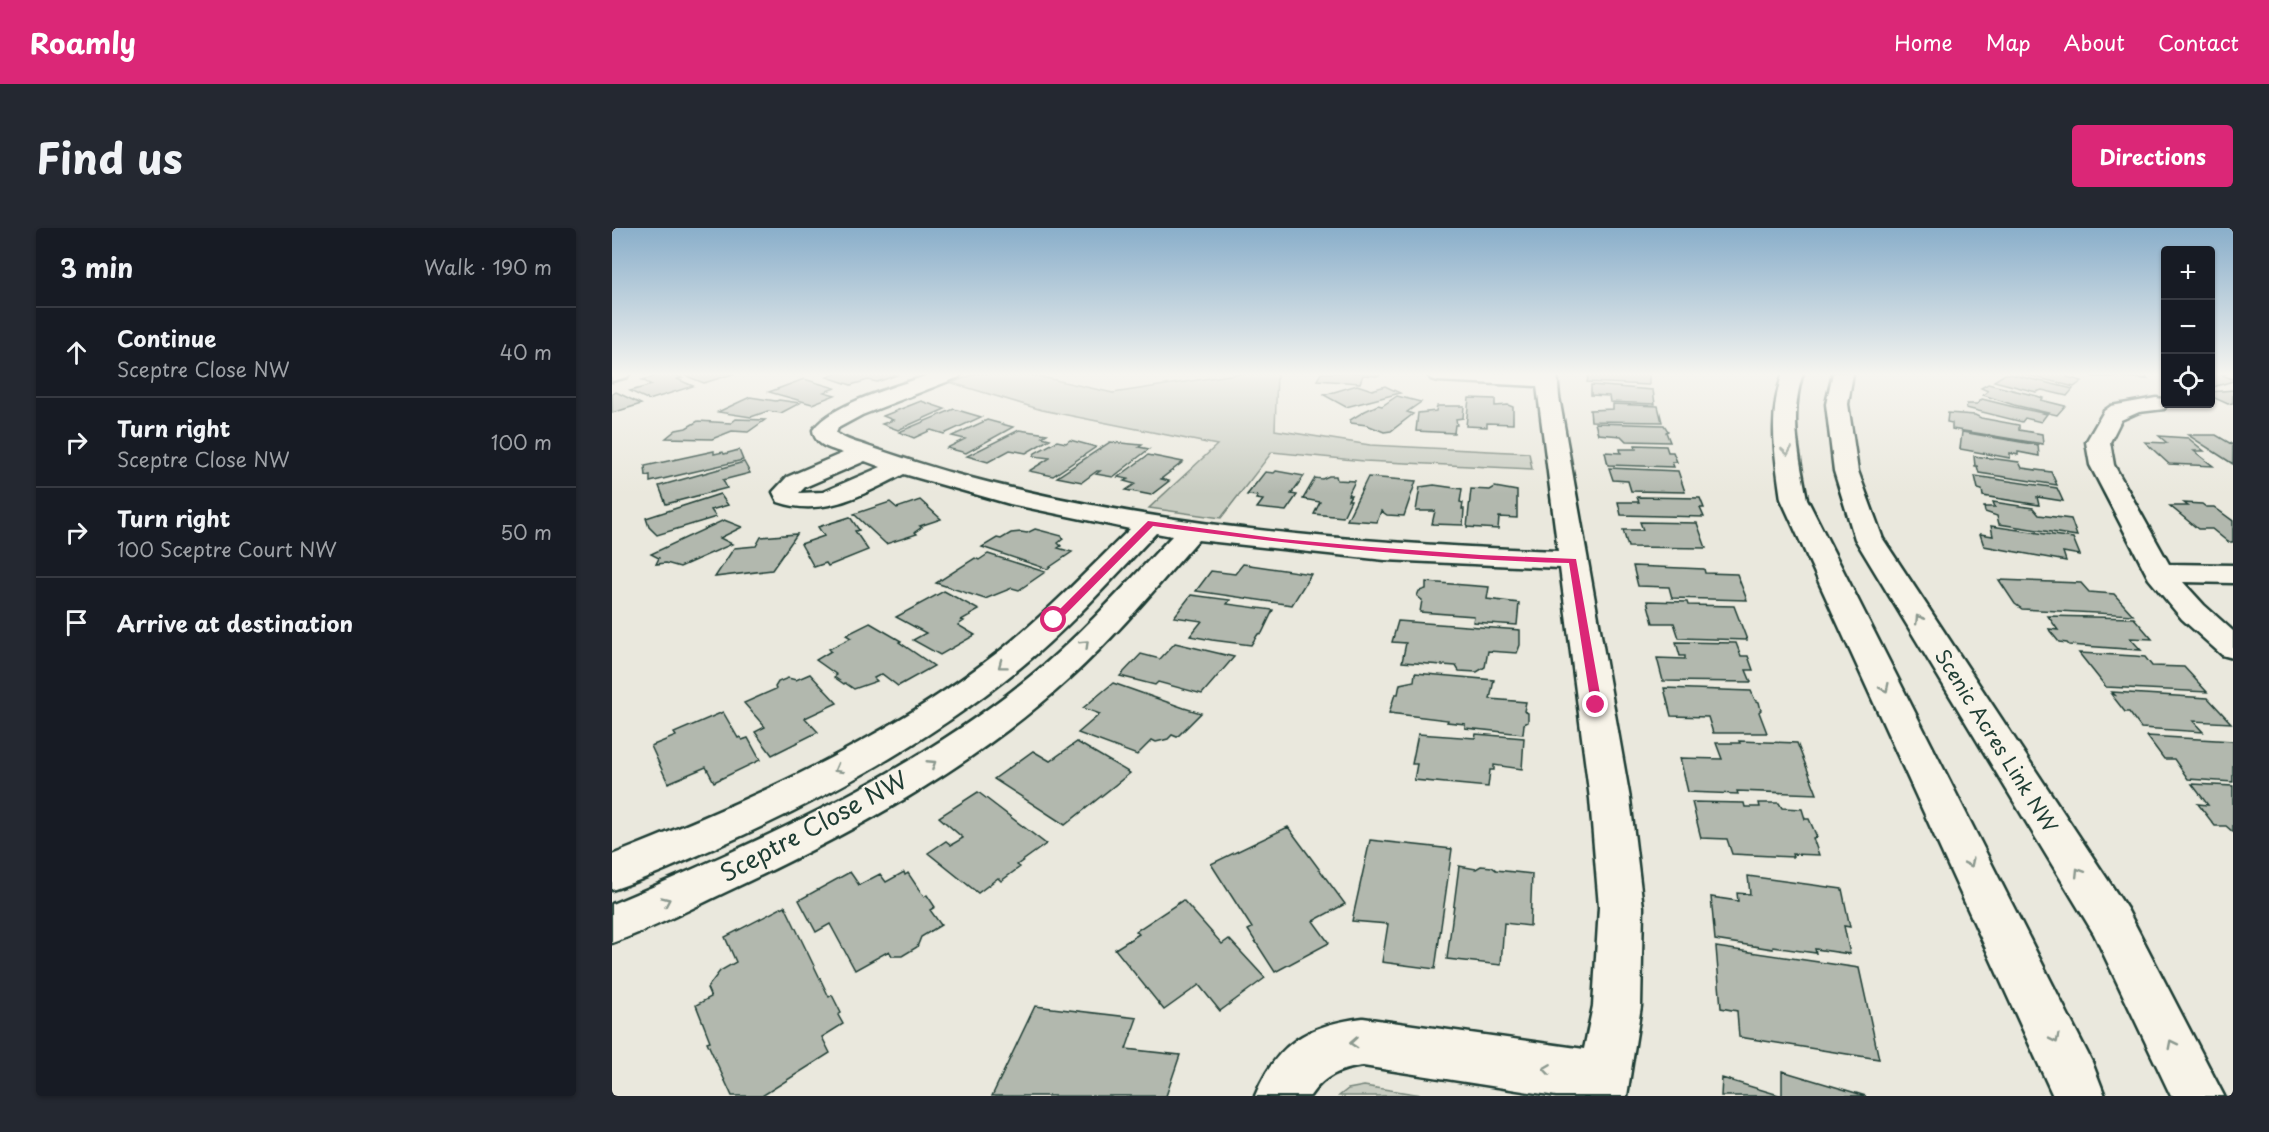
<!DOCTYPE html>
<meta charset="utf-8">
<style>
:root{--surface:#171b24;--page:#242831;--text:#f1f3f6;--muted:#9ea1a6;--line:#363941;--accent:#db2777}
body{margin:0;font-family:"Playpen Sans",sans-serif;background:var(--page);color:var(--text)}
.controls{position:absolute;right:18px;top:18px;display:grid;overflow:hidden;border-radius:6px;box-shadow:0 2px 4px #0004}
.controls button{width:54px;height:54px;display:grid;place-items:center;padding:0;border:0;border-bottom:2px solid var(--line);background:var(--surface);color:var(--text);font:30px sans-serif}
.stop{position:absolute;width:18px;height:18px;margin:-14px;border:4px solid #db2777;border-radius:50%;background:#fff}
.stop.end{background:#db2777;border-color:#fff;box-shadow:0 2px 6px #0008}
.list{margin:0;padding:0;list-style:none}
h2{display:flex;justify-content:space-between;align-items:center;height:78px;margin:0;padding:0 24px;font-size:26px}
h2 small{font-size:20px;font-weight:400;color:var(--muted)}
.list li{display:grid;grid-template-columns:39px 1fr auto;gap:18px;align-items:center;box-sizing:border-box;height:90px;padding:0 24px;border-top:2px solid var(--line)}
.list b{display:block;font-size:22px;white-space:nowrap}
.list p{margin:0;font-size:20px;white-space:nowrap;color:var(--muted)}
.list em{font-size:20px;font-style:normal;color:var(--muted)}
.icon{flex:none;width:33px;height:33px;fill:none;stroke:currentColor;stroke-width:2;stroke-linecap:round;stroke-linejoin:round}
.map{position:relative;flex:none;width:1621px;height:868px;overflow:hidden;border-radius:6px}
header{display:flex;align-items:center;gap:36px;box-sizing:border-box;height:84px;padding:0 30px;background:var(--accent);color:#fff}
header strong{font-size:28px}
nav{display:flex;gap:33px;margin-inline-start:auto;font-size:21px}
.intro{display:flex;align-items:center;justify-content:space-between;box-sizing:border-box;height:144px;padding:0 36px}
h1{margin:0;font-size:42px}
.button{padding:15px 27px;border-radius:6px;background:var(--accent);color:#fff;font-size:21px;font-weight:700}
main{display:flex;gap:36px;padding:0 36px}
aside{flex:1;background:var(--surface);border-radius:6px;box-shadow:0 2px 4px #0004}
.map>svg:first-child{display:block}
.green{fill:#c8ccc1;stroke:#74847a;stroke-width:1.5}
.building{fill:#b2b8ae;stroke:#1f3d34;stroke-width:1.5}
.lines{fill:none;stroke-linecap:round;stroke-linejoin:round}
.minor-casing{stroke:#1f3d34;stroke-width:5}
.tertiary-casing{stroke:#1f3d34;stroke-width:5}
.minor{fill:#f7f3e8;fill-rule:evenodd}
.tertiary{fill:#f7f3e8;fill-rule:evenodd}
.oneway{stroke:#8b988e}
.route{fill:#db2777}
.labels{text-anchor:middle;stroke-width:4.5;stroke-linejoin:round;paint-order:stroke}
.street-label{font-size:20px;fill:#1f3d34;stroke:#f7f3e8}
.near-street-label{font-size:24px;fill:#1f3d34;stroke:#f7f3e8}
</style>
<header>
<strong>Roamly</strong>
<nav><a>Home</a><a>Map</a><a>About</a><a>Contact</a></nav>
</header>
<div class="intro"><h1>Find us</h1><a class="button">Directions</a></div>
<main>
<aside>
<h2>3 min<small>Walk · 190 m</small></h2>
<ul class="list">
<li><svg class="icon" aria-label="ahead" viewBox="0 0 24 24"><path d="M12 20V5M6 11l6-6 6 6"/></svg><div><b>Continue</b><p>Sceptre Close NW</p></div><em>40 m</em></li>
<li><svg class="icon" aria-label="right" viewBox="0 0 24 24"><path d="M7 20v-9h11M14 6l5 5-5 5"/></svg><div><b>Turn right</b><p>Sceptre Close NW</p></div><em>100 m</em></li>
<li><svg class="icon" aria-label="right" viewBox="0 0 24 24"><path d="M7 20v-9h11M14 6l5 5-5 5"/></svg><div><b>Turn right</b><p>100 Sceptre Court NW</p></div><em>50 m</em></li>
<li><svg class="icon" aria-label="arrive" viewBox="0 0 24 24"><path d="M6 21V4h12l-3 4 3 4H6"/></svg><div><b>Arrive at destination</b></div></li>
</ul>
</aside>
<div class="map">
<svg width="1621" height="868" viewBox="0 0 1621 868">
<rect width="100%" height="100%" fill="#eae8dd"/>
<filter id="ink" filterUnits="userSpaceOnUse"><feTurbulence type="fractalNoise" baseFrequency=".0167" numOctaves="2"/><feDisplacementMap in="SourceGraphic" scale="12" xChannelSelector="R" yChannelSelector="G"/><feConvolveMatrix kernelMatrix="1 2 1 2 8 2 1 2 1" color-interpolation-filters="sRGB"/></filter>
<g filter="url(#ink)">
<path class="green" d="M365,145H412L501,165L631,145H665L663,202L758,217L917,225L920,241L752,233L660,224L609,290L537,280L605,217L430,182L340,155Z
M752,858L816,868H727L736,861Z"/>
<path class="building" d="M58,145L70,150L65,151L81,158L37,172L18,163L40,157L30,152Z
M67,145H124L92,155Z
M227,145H279L285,147L265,154L256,152L239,157L215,149Z
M769,145L767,148L751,147L748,155L705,152L709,145Z
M997,145H1037V157L975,154L977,146L995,147Z
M1408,145H1457L1455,149L1470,153L1462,159Z
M1476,145H1500L1506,149H1481Z
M1506,145H1530L1536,151L1509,149Z
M1598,145H1616L1610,147L1621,151V153L1598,160Z
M1393,146H1398L1461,161L1455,168L1430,162L1424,164L1382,153Z
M192,151L223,160L212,164L223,167L200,176L157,164Z
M1376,156L1425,168L1431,170L1429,172L1453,178L1445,187L1402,177L1371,167L1376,163L1369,160Z
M745,157L760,162L773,158L788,165L734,179L712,167Z
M979,157L1041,162L1043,176L998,174L997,168L979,167Z
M1621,162V175L1616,176L1598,168V164Z
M4,164L29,176L0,185V166Z
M785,168L809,174L795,184L801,186L779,203L772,204L755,197L739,195L738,192L753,183L766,177L770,178Z
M138,169L164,173L167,172L188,175L169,185L156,183L139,189L106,184Z
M857,170L883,171V178L896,177L901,179V196L875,195V199L854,198Z
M1370,171L1402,179L1435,186L1429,194L1413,190L1410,194L1354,180L1355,176H1365Z
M309,173L333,181L286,202L270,196L281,192L271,188Z
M1001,176L1046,178L1050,194L979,193L978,182L1001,181Z
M825,178H852L851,190L844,191L845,197H843L842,205L804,203L806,185L824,183Z
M342,181L369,189L332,206L319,202L302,210L287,204Z
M1336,185L1363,187L1369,190L1407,197V202L1430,206L1431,216L1340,201V195L1335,194Z
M124,191L153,192L136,204L120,203L100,211L54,210L64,202L74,200L86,193L119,195Z
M375,192L401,199L354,225L335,220L353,211L340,208Z
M983,195L1052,197L1056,203L1054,204L1058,214L1014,213L1009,208L986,206Z
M407,202L435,206L430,209L438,211L414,225L398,222L376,234L355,228Z
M1350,204L1426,217L1427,228L1406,224V227L1398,225V230L1348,221Z
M1576,207H1604L1621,217V236Z
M1547,208L1576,210L1592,223H1582L1601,238L1557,236L1533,214L1555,215Z
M458,212L484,219L441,248L417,243L438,230L421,228L423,225L445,213L454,215Z
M498,214L530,217L527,219L537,221L501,249L484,246L488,243H485L470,254L445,249Z
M1023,217L1054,218L1056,224H1061L1065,234H1060L1062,239L996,237L993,224L1009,225L1008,221H1024Z
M127,222L131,232L38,254V247L34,248L33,238L102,223V226L111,224L112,226Z
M536,227L571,234L549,251L557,253L539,267L514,262L523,256L512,253L516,251L506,249Z
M1362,228L1407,234L1410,240L1439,244L1445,257L1367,245L1365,238H1363Z
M132,234L138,245L111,252L115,260L54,276L47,258Z
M997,240L1066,243L1073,264L1019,263L1016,253L1001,252Z
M664,243L692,248L679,266L685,267L674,283L645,280L651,272L644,271L646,268L635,267L653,244L662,245Z
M717,248H724L725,252L743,253L736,267H739L736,272H739L731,289L702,286L708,274L691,271L703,250L710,251Z
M1363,248L1445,260L1451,273L1425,269L1427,277L1371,268L1370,262L1366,261Z
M756,249L804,253L792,288L775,287L769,283L765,294L735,292Z
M822,257L850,261L848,274L851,275L850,281H852L851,297L820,296L823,283H804L808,259Z
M883,259L905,263V290L887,289L886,301L855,299L859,261L878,262Z
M108,266L116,277L99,282L104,289L45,307L37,299L34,290Z
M1025,269L1088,270L1092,280H1088L1092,289L1009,287L1006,274H1027Z
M308,272L329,291L308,298L310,299L303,304L305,306L274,316L242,286L278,274L285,280Z
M1381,274L1421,280L1427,287L1459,291L1465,308L1387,296L1385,288L1373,284L1372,279H1383Z
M1572,275L1590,276L1594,279H1602L1621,293V314H1616L1600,301H1586L1558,278H1576Z
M238,289L247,302L243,303L256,322L216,338L214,335L202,339L189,316L212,308L206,299Z
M112,292L130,299L108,310L120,316L68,339L54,335L44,336L47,330L39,326Z
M1028,294L1085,295L1094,320L1016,319L1011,302H1031Z
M1379,298L1461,310L1468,327L1451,324L1454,333L1372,318L1368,306L1381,308Z
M423,301L450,308L451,311L446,315L449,318L446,320L460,324L435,341L370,319L385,310L389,311L399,305L409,304L415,305Z
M185,306L160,342L103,349L122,320L144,318L149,309Z
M376,326L433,344L407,362L400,360L373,371L324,355L363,330L367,332Z
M631,336L699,346L680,377L584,363L599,343L623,346Z
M1021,338L1092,341L1093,345L1125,346L1135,372L1060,370L1057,359L1026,358Z
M1387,352L1469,355L1477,364L1502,366L1521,387L1410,381L1403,376Z
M814,354L877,359L875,371L907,375L905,397L861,394L862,388L808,384L810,372L805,368L807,363L814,361Z
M332,363L367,382L349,392L352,393L346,397L363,407L328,427L301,412L314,405L284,389Z
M579,367L618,372L615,376L661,382L650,405L646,406L639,417L600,412L578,408L590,393L562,389Z
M1035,373L1075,374L1076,377L1122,378L1135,412L1067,410L1062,395H1041Z
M1436,388L1522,390L1540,411L1518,410L1529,422L1457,417L1455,415L1447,414L1438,403L1437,401L1446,402Z
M786,393L908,402V417L905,425L876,423L873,439L865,444L847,443L844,438L790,434L794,415L780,414Z
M258,395L289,413L287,414L322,438L286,458L270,446L262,450L265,453L242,461L233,455L232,456L222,449L225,447L204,432L219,423L217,421L239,410L234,407Z
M1064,414L1124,415L1129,428H1136L1141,442H1134L1139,454L1051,453L1045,430L1073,431V428H1068Z
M563,415L622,429L590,466L546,454L543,457L508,448L529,426L548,431Z
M1467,425L1523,428L1533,429L1540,438L1572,439L1595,464L1494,459Z
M803,445L882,452L878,471L914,474L912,483L916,485V494L912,496L911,506L853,500V496L835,494L836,492L777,485L783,466H786L788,456L802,453Z
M198,446L225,475L193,490L206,504L160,527L143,504L153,499L132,475L164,461L163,459L166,454L176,450L184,452Z
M501,455L572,480L589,485L565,509L560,507L556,511L544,514L540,512L525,527L466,505L488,486L471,480Z
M1052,460L1139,463L1143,472L1147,474L1149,482L1147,484L1155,505H1101L1096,489L1059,488Z
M1500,464L1596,470L1619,495L1581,493L1591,504L1529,500L1517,484H1513L1499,466L1503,467Z
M111,484L126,510L128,509L130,512L136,510L148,532L102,554L94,539L56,555L39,518L64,508L62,505Z
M806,506L863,510L864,506L912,510L910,541L882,537V542H878L876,559L802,552L805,536H800Z
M1535,508L1621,513V554L1576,551L1562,531H1552Z
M1127,513L1185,515L1205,566L1125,563L1126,566L1076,564L1068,530L1110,531L1104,515H1128Z
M465,514L518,545L453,597L382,551L421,523L438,533Z
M1580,556L1621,558V604L1614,598H1603L1586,576L1596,577Z
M366,564L434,616L405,637L408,639L389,653L386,650L366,665L316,625L334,613L339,617L351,610L327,589Z
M1080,574L1132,575L1133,579H1148L1147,575H1167L1170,580L1190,581L1193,591H1197L1205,609L1201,610L1207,627L1180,626L1181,629L1120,626L1115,611L1089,610Z
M676,599L733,676L701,693L717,715L663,744L636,702L640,700L599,636Z
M758,612L840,621L823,741L770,734L776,696L740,693Z
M847,638L864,641L869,638L880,639L884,642L920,646L918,698L892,695L889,737L835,731Z
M238,644L247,657L268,646L274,654L292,644L293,647L296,645L312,669L315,667L323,679L318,682L329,697L309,709L305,719L290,728H280L277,723L243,742L218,696L204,704L187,672Z
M1136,648L1230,661L1238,699L1232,698L1238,726L1203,721L1204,725L1161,719V721L1103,712L1099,669L1126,673L1125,665L1138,666Z
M571,672L610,716L617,711L653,750L608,783L587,757L552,782L503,721L527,706L524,703Z
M173,678L217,769L220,767L229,785L226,787L231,796L210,809L218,825L150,868H120L95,814L98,813L84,777L99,769L95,760L108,743L124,734L113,709Z
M1104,719L1247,740L1267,831L1127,809L1125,783L1109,780Z
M423,778L525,790L514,821L568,827L554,868H380Z
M1170,843L1254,868H1109L1110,850L1170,868Z"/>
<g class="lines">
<g class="minor-casing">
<path id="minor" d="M0,145H18L15,149L0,153Z
M322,145H350L347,149L250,187L226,200L224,205C233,212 247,215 258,219C285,228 312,237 340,245C539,299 740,315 946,323L925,158L826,153L819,151L816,147L817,145H945L947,169L1018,571L1031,679L1029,778L1015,868H944L751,838C728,841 712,848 698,868H643C664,816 695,797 751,790L972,821L981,778L987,679L978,571L948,340L773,332L586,312C544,360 503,409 456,452C357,542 236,607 116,663C78,681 40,701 0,715V676C151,612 306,544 432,437C478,397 518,352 560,308L544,305C500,351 458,399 409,439C317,514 213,571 105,619C70,634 36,650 0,662V627C136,573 273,513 389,422C435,385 476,342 518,301L398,276L292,246C252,266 211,290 166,274L161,264L175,249L231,225C218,220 203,218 201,202C219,175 290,157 322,145ZM253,233L269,239L211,264L187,265L193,259Z
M1544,170L1552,171L1555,176L1552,181L1527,184L1509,192L1498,214L1502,237L1557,336L1621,337V355L1571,354L1592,377L1621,403V430L1610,427L1570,391L1537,351L1478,237L1474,214L1492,183L1499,178Z"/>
</g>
<g class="tertiary-casing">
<path id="tertiary" d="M1171,145H1191C1177,187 1187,228 1195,271L1480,834L1493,868H1441L1169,271C1163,228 1156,187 1171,145Z
M1221,145H1241L1236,176L1246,243L1271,311L1515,681L1612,868H1559L1482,706L1243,311L1222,243L1214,176Z"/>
</g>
<use href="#minor" class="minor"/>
<use href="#tertiary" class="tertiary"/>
</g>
<defs><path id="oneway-chevron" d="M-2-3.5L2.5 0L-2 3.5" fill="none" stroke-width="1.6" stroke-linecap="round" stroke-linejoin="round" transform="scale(1.5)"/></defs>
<g class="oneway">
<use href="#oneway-chevron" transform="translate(1175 223) rotate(81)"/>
<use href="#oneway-chevron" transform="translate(1307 391) rotate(-122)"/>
<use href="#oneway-chevron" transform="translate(473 416) rotate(-44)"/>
<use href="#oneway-chevron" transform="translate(390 437) rotate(143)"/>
<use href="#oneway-chevron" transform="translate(1273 460) rotate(64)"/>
<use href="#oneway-chevron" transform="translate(320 536) rotate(-33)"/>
<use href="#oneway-chevron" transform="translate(226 541) rotate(151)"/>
<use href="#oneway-chevron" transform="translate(1358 635) rotate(64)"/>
<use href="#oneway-chevron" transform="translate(1467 644) rotate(-122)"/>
<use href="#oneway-chevron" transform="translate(54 673) rotate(-24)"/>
<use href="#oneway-chevron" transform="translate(1443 811) rotate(64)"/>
<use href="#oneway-chevron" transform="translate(742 815) rotate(176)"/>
<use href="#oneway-chevron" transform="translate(1560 816) rotate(-117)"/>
<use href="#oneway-chevron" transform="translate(935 841) rotate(-172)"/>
</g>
</g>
<linearGradient id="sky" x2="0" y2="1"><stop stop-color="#89aeca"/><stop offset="0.55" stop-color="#f6f5f0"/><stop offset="1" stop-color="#f6f5f0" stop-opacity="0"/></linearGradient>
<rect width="1621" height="266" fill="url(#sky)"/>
<path class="route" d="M536,293L670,311L759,319L869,327L964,331L990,477L984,480L979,477L957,335C816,331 680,317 541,298L446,394H439V390Z"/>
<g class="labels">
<g class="street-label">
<text transform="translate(1384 513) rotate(58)" y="7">Scenic Acres Link NW</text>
</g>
<g class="near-street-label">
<text transform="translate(202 599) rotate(-28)" y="8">Sceptre Close NW</text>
</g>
</g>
</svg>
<div class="controls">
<button>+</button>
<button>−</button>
<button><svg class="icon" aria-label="locate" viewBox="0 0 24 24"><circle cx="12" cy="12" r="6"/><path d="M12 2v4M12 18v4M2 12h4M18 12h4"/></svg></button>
</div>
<div class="stop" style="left:442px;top:392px"></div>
<div class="stop end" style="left:984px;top:477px"></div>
</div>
</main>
